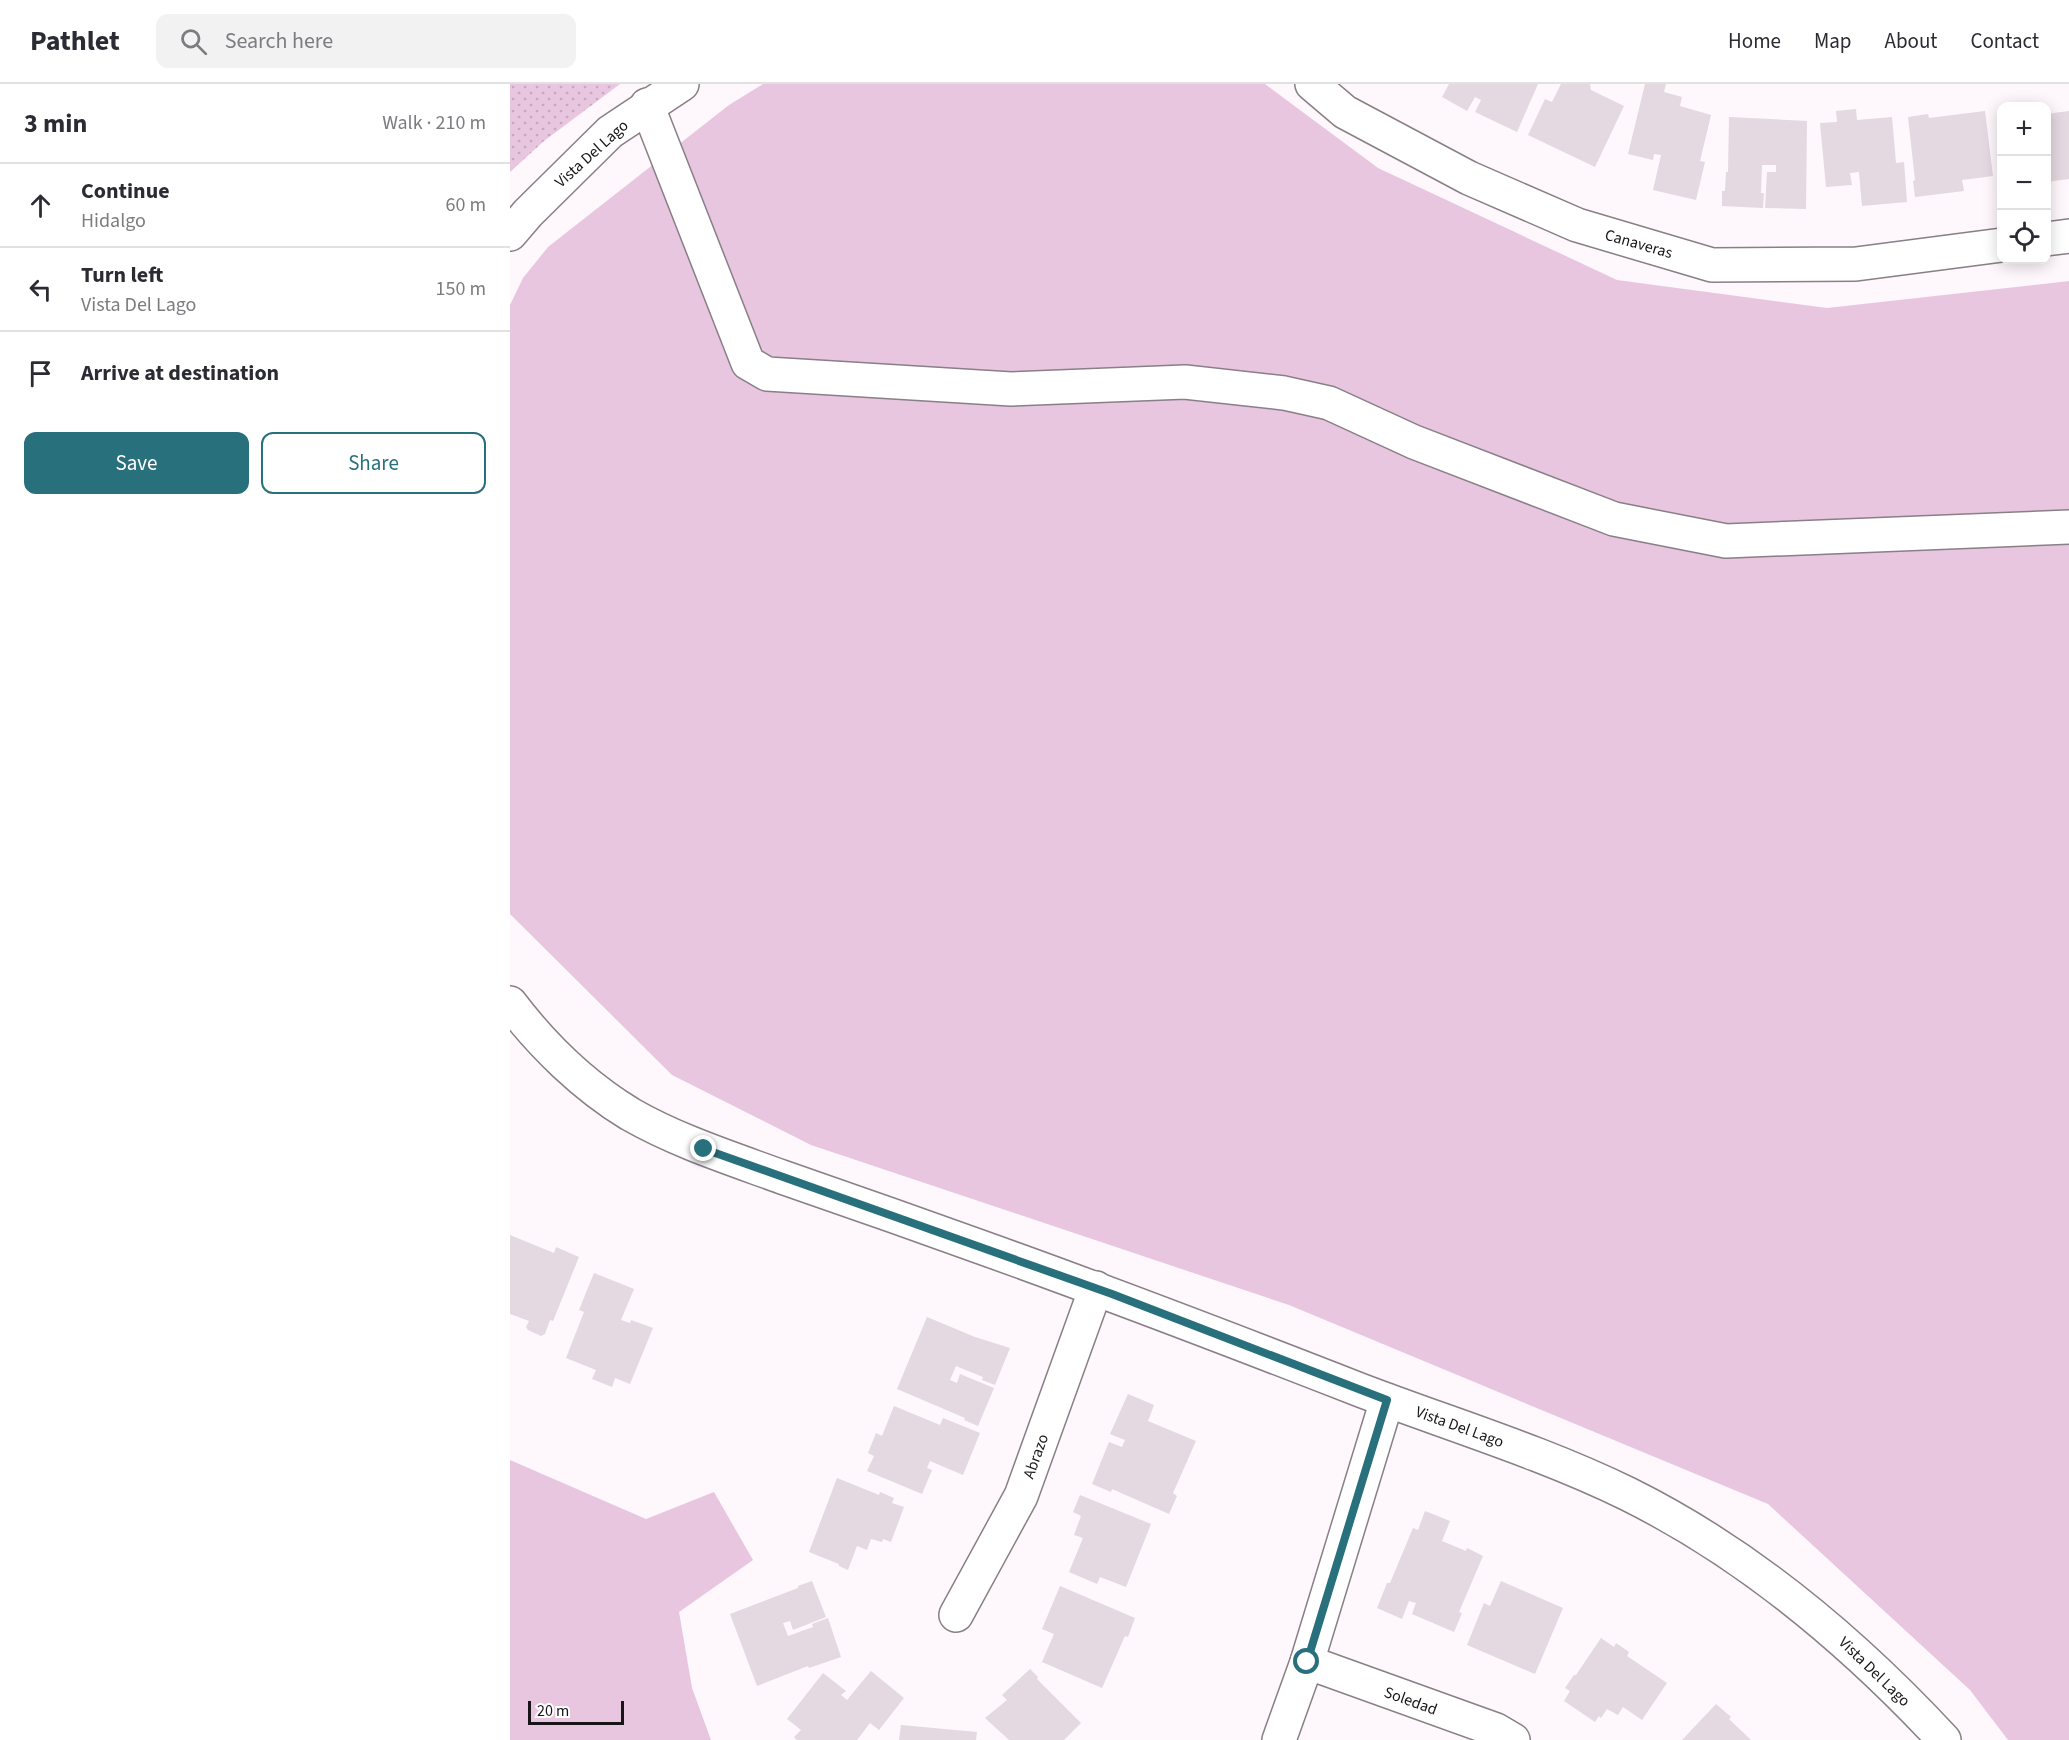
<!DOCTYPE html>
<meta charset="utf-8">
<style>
:root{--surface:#fff;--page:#f2f2f3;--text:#2b2b33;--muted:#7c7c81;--line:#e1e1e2;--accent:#29707d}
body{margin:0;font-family:"Source Sans 3",sans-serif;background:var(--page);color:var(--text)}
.controls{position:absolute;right:18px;top:18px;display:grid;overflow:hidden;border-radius:12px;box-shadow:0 3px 15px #0003}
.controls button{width:54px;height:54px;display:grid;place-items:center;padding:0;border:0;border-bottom:2px solid var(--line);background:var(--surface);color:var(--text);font:30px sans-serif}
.scale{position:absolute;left:18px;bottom:15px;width:96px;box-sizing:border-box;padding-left:6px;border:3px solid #181518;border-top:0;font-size:16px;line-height:21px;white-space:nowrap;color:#181518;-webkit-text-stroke:4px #fff;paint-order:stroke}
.stop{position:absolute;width:18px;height:18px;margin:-14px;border:4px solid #29707d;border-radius:50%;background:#fff}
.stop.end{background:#29707d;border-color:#fff;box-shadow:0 2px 6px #0008}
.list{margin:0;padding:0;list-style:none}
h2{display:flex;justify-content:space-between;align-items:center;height:78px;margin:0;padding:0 24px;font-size:26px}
h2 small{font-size:20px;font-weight:400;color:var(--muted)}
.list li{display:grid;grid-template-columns:39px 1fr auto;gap:18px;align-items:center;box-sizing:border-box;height:84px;padding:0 24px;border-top:2px solid var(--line)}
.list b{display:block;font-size:22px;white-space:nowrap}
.list p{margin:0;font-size:20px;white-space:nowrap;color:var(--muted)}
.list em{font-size:20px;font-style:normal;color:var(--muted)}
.actions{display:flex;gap:12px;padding:18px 24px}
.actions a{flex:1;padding:14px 0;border:2px solid var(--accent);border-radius:12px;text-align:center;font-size:21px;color:var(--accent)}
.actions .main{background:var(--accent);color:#fff}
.icon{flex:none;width:33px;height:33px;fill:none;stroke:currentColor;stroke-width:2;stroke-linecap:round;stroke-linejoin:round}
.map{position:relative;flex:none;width:1559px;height:1656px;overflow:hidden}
header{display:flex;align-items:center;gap:36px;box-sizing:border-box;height:84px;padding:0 30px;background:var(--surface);border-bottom:2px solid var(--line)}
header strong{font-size:28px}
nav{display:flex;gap:33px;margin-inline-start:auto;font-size:21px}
.search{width:420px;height:54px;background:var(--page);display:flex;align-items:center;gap:15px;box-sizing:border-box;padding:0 21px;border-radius:12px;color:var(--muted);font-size:22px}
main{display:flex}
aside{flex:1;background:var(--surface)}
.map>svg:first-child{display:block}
.grass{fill:#e8c6e0}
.park{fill:url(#park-dots)}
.building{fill:#e4d8e1}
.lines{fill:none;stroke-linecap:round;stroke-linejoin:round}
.minor-casing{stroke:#897f86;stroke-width:36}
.tertiary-casing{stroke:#897f86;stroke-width:36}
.minor{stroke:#fff;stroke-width:33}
.tertiary{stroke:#fff;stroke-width:33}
.route{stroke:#29707d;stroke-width:8}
.labels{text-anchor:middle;stroke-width:4.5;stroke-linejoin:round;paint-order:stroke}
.street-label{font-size:16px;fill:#181518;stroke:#fff}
</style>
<header>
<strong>Pathlet</strong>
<div class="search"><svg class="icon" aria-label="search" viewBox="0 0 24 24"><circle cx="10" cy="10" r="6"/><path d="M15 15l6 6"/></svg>Search here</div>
<nav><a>Home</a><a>Map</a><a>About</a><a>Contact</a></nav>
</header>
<main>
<aside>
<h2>3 min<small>Walk · 210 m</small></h2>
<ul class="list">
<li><svg class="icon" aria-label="ahead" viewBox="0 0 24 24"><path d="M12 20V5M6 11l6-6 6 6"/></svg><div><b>Continue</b><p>Hidalgo</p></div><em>60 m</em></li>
<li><svg class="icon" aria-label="left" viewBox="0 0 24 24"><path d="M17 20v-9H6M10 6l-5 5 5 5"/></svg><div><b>Turn left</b><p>Vista Del Lago</p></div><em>150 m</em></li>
<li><svg class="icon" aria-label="arrive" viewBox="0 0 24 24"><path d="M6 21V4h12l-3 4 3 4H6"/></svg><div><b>Arrive at destination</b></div></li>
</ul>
<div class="actions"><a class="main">Save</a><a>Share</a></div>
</aside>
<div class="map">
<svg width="1559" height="1656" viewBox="0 0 1559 1656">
<defs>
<pattern id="park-dots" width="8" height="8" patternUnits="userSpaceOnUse" patternTransform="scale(1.5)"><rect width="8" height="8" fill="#e8c6e0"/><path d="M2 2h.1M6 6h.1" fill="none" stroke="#c6a9bf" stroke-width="1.8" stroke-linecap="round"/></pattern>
</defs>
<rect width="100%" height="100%" fill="#fef7fc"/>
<path class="grass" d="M253,0H755L868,84L1107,196L1317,224L1559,197V1656H1498L1460,1606L1258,1420L779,1221L301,1061L162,991L0,830V221L13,194L38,163L219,21Z
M0,1376L136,1435L204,1408L243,1476L169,1528L182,1604L201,1656H0Z"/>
<path class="park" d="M0,0H110L34,57L0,88Z"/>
<path class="building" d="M939,0H1028L1007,48L965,28L971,16L965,13L957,27L932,13Z
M1051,0H1080L1081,6L1114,22L1085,83L1018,51L1035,15L1042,18Z
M1135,0H1156L1154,8L1172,13L1170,22L1201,31L1190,77L1195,78L1186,116L1143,106L1151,71L1144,70L1143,76L1118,70Z
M1346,25L1347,36L1382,33L1386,79L1394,78L1397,118L1352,122L1349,88L1340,89L1342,101L1316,103L1310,39L1327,38L1326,27Z
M1475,27L1483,92L1452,96L1454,107L1405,113L1403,97L1405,96L1398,33L1418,30L1419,34Z
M1559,27V95L1536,98V30Z
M1219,33L1297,37L1296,125L1255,124L1257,88H1266V81H1252L1251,109H1254L1253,124L1212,122V107H1215L1216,88H1218Z
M0,1151L44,1169L46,1163L69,1173L43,1237L40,1236L35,1250L31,1252L18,1246L16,1243L19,1237L0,1230Z
M84,1189L124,1205L111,1236L120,1239L121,1236L143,1244L120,1300L105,1294L102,1303L82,1295L86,1286L56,1274L74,1228L69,1226Z
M417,1233L465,1253L500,1264L485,1301L472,1296L473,1293L446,1282L440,1296L447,1299L450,1290L484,1304L468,1342L454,1336L455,1334L387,1305Z
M618,1310L644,1321L638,1337L686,1357L663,1409L667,1412L659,1430L602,1405L601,1408L582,1400L599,1358L612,1363L615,1356L600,1350Z
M384,1322L430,1341L433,1334L470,1349L453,1391L420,1377L417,1384L422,1386L412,1410L357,1387L364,1372L358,1369L366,1349L372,1352Z
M327,1394L369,1411L370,1408L384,1414L382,1419L394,1423L381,1458L373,1455L372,1458L361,1455L357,1466L347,1462L338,1486L329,1482V1480L299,1468Z
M570,1411L641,1440L616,1503L590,1493L587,1500L559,1488L573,1454L564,1451L571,1432L563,1428Z
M915,1427L940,1437L932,1457L956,1467L957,1464L973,1472L949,1528L952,1529L944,1548L902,1530L906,1519L899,1517L892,1535L867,1524L877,1499H880L903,1444L908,1446Z
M302,1497L316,1533L283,1546L280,1537L273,1539L278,1552L303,1543L302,1540L318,1534L331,1573L299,1584L298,1582L247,1602L220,1530L288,1504V1502Z
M991,1497L1053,1524L1025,1590L957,1561L974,1519L980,1522Z
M550,1502L625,1534L618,1553L615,1552L592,1604L532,1578L544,1550L532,1545Z
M1091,1554L1104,1563L1106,1559L1119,1568L1117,1572L1157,1599L1132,1636L1113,1623L1108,1631L1097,1625L1091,1634L1089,1632L1085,1638L1054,1617L1060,1607L1055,1604L1064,1591H1066Z
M520,1585L528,1593L527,1595L571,1639L554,1656H499L475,1634L497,1616L492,1611Z
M361,1587L394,1614L369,1646L360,1639L347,1656H287L284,1653L291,1646L277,1635L313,1589L336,1607L331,1611L337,1616Z
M1206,1620L1221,1633L1219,1635L1241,1656H1172Z
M391,1641L467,1648L466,1656H389Z"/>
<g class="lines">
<g class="minor-casing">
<path id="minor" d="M802,0L835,28L959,94L1067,141L1202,181L1346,180L1492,161
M137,21L238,279L257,290L501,305L675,298L774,309L819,319L904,358L1104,435L1216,457L1559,443
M1536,155L1559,152
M446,1531L511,1412L586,1204
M797,1578L986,1646L1003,1656"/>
</g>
<g class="tertiary-casing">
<path id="tertiary" d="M0,150L18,129L100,48L172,0
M0,919C32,961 74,1002 120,1030C167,1057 220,1074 272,1093C336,1115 401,1138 465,1161C594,1207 722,1256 850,1306C939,1340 1032,1368 1118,1410C1239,1470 1342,1557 1434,1656
M769,1656L797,1578L877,1316"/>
</g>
<use href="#minor" class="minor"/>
<use href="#tertiary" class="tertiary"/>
</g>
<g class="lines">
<path class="route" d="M194,1065L602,1210L877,1316L797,1578"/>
</g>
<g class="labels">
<g class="street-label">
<text transform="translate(81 69) rotate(-42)" y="6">Vista Del Lago</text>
<text transform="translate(1129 159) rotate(16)" y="6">Canaveras</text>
<text transform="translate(950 1342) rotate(20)" y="6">Vista Del Lago</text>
<text transform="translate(525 1372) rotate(-70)" y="6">Abrazo</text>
<text transform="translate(1365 1587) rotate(44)" y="6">Vista Del Lago</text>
<text transform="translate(901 1616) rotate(20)" y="6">Soledad</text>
</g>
</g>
</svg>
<div class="controls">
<button>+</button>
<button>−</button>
<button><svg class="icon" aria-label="locate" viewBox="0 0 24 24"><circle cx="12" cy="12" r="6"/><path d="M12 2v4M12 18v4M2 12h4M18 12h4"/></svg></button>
</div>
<div class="scale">20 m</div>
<div class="stop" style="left:797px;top:1578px"></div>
<div class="stop end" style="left:194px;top:1065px"></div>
</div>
</main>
